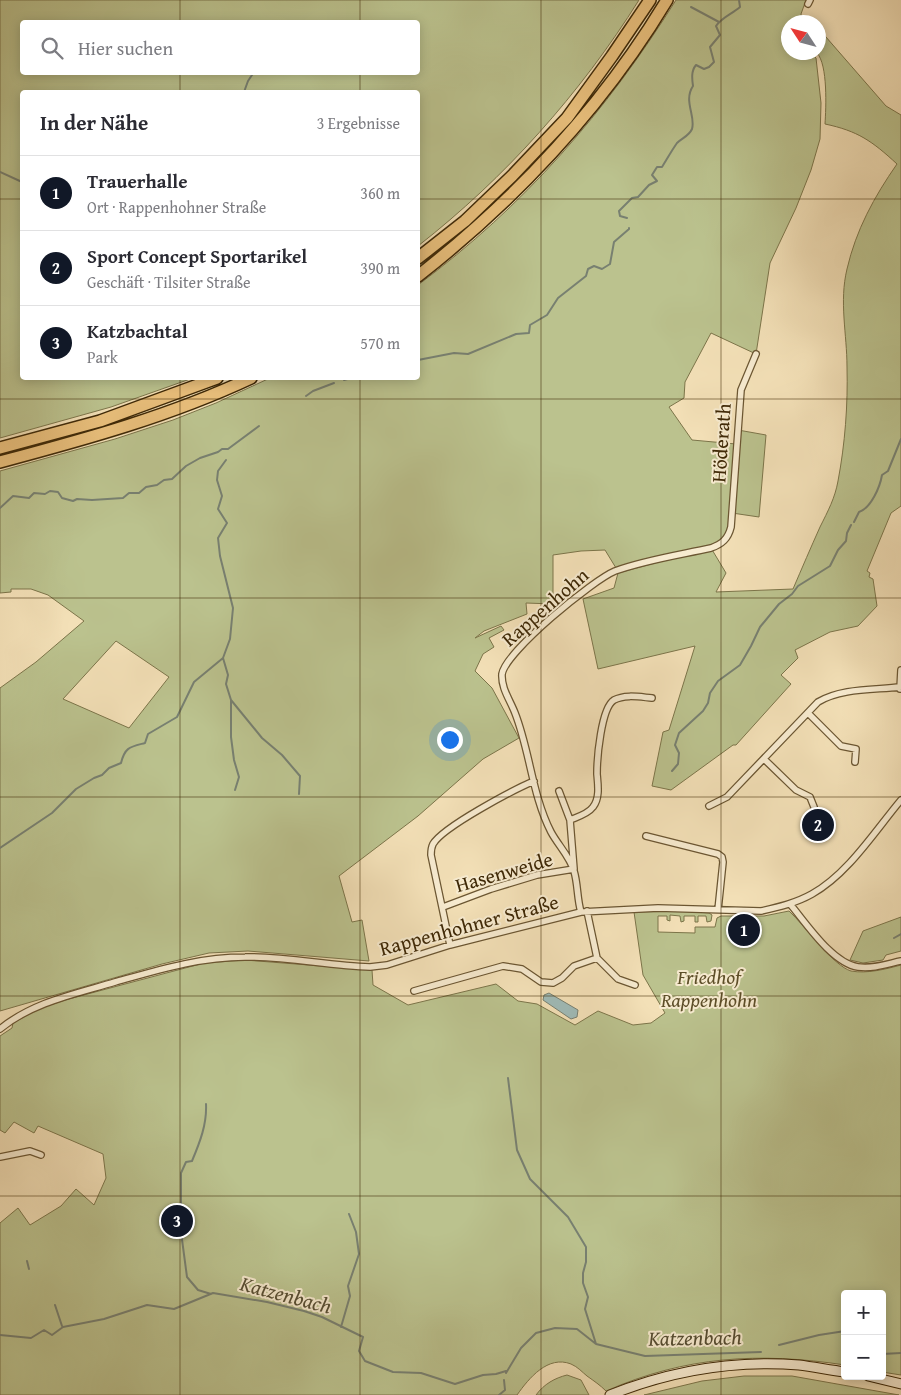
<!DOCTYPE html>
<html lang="de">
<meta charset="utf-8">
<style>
:root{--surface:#fff;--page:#f7f7f7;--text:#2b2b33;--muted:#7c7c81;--line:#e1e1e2;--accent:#111827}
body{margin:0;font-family:"Gentium Book Plus",serif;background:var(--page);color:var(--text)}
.controls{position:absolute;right:15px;bottom:15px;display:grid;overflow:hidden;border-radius:5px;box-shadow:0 2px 12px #0003}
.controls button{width:45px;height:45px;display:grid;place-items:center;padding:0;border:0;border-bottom:1px solid var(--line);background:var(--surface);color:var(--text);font:25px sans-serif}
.compass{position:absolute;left:781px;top:15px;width:45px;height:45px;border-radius:50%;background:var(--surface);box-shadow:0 2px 12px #0003;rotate:306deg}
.you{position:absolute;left:449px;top:739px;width:18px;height:18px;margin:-12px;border:4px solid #fff;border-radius:50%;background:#1a73e8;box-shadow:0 0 0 8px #1a73e833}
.badge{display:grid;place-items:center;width:32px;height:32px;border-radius:50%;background:var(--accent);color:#fff;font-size:16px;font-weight:700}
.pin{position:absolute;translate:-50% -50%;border:2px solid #fff;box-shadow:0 1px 5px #0006}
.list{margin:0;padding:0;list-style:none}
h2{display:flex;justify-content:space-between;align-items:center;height:65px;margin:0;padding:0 20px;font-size:21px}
h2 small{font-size:16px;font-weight:400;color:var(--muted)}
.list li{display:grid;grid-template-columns:32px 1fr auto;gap:15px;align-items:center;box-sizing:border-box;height:75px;padding:0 20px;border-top:1px solid var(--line)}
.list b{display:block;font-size:19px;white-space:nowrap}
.list p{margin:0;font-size:16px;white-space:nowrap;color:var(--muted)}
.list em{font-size:16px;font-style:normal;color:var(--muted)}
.icon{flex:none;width:28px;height:28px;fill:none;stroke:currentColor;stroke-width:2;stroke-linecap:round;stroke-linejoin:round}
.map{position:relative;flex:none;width:901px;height:1395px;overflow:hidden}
.search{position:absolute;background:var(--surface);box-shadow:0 2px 12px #0003;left:20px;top:20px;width:400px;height:55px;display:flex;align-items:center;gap:12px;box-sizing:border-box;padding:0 18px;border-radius:5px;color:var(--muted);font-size:19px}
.panel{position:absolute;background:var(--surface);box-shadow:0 2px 12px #0003;left:20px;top:90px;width:400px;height:290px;border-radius:5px}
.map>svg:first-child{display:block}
.green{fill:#bbc28e;stroke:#7c754a;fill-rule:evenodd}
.water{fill:#9fbbb8;stroke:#788071}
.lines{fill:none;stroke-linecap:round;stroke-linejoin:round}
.stream{stroke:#788071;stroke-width:2}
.street-casing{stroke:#6b5632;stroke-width:8}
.secondary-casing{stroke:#3e2806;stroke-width:11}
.highway-casing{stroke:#3e2806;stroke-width:14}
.street{stroke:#f7ebd0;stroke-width:5.5}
.secondary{stroke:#f7ebd0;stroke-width:9}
.highway{stroke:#eac07c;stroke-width:11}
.grid{fill:none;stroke:#3e2806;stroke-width:1;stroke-opacity:0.55}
.labels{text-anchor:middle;stroke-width:4;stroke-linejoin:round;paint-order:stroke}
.street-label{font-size:20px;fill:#3e2806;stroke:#f7ebd0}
.park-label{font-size:20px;font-style:italic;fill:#5d4e28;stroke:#f7ebd0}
.water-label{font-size:21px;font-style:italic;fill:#564d32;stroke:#f7ebd0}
</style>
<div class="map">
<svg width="901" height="1395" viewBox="0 0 901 1395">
<rect width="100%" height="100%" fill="#f3e0b7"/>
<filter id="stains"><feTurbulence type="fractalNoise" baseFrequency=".004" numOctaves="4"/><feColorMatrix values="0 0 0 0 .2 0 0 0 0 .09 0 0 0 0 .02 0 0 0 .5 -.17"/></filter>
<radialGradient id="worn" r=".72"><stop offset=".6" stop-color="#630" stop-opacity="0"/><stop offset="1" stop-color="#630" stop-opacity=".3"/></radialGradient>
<path class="green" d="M0,0H639C580,94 505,178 418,246V92H22V378H193L111,407L0,438ZM418,22V72H22V22Z
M676,0H806L801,14L802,22H788V52L811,53L816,58L821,103L820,139L811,170L796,208L770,263L756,354L711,333L685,382L684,398L669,407L692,440L736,444L738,430L766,435L759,517L732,513L729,536L711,548L726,573L716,592L793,589C802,568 811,547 820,527C828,511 835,498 838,481C845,444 848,405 847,367C847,334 839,302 847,269C856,230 874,197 897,164C872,141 858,131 825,124C826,108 828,65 817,53L818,52L819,29L886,106L901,115V506L891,513L867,571L870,573L869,577L873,579L877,606L858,626L830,632L795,650L798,658L781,675L791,684L736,745H733L671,790L652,786L663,732L669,730L695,646L598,669L583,599L614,588L618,573L699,551L616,568L605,550L581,551L553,555V604L526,603L527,614L484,631L475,638L501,626L504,630L489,638L494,647L483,654L475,671L492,688L519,738L483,759L418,816L339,876L352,922L362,920L369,961L248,951L209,953L162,964L0,1011V688L36,662L84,621L48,595L31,589H11V592L0,593V471L115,439L173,420L216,403L270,378H418V285C524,206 606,112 676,0ZM116,641L169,677L129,728L63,699Z
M685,911L709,913L712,915L711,921L707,922L706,916H698V922H695V916H684V921L681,922L680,916L670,915V921L667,920V916H658V932L695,933V927H715L717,918L721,916H764L789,911L793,915C807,929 834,966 851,971C867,974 886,969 901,965V1375L882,1372V1294H845V1365C759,1352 686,1356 606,1391C600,1385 594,1381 587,1376C582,1372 578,1367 571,1364C548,1355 529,1378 517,1395H0V1223L18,1208L30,1225L61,1206L76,1189L94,1205L106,1178L103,1154L38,1126L34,1133L14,1122L5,1133L0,1130V1036L12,1028L13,1023L38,1009L65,1000L204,963L245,960L372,970L373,985L408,1005L496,984L518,1001L537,1004L575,1025L598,1011L633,1025L651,1023L665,1013L643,975L634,912Z
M901,917V951L886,955L883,960L863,963L850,960L863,931Z
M567,1375L581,1380L589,1395H536C544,1384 555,1378 567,1375Z
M744,1376H792L899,1395H644L702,1381Z"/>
<path class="water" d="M549,993L578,1010L577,1017L571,1019L543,1000L544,995Z"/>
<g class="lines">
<path class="stream" d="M691,7L719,22
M244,92L248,81L254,72
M0,172L22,182
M627,218L620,216L619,211L632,198L638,197L649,185L657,181L652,175L657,167H662C667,159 672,150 677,143C682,138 689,136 692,129C696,116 683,101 693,86C692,79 691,71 696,65L704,69L709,67L714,62L710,47L720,35L716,26C722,17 732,14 740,7L739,0
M418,360L454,353L468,354L516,334L529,333L530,325L547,315L558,298L586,276L588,269L594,266L602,269L610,264L614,242L629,229V228
M344,380L351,378
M306,396L313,391L334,383
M0,508L13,496L29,498L34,493L45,494L50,491L58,492L62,498L73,501L77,499L92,500L123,498L129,493H139L146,487L157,485L164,480L172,479L186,466L200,458L218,452L222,449H228L259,426
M854,522L859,512C871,508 880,487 882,475L888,471L901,439
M223,658L228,675L226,684L231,700L262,738L282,755L300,776L299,794
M231,700V737L234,760L239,777L235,790
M672,771L678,764L679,753L675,745L679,733L703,711L708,703L710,693L718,681L740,665L751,646L760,627L779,604L792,594L798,586L830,566L838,550L846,541L847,533L851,525
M0,848L52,813L76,789L94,778L102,775L109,768L121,763C125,747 130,747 145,743L148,734L177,717L194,682L223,658L230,639L233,608L220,556L218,538L227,523L218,509L222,496L217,480L218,471L226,460
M894,938L901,934
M508,1078L517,1150L530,1179L568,1217L586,1247V1262L583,1273V1283L588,1297L585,1309L596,1344
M206,1104C207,1124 200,1142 192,1161L186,1162L181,1173V1232L187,1277L198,1290L211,1294
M27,1261L29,1269
M55,1305L62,1326
M341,1327L350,1296L348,1286L359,1254L356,1232L349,1214
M0,1335L31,1338L44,1330L52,1335L63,1327L104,1319L147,1305L174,1309L213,1293L267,1302L304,1311L322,1317L363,1337L359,1351L365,1361L393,1372L421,1373L455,1384L483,1375L496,1374L506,1371
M779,1345L819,1335L845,1331
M882,1354L901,1353
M506,1373L521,1348L536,1333L555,1328L577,1329L596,1344L645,1356L761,1352
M499,1395L505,1390L504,1380"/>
<g class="street-casing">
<path id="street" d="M808,4L810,0
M900,689L901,670
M808,713L841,746L856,749L855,762
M764,759L796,790L810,797L814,807
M709,806L727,797L818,702C841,688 874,690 900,687
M570,820C577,817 588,814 593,807C600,798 598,785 597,774C597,759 601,708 614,700C625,694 640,697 652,698
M646,836L718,854L722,857L723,862L718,910
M790,904C806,923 832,963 858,967C873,969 887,964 901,961
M443,907L491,889L537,875L574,869L570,820L559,791
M587,911L597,958L618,979L635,985
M581,912C577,899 578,884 574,871C570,857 558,845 551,832C532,795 530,751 515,713C510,700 501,688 502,674C506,651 593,580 615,571C645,560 679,555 711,548C722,544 728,539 731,527L741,390L756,354
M450,945L431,855C431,851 431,848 433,844C443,827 513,790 534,781
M414,991L503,966L522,969L541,982L553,983L562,978L574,966L597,958
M0,1029C33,1002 75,994 115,982C158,970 200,957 245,957C287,956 328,966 370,967L387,965L450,945L581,912L658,908L761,911C779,907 796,903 812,894C848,874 875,831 901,800
M0,1157L30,1151L41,1155"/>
</g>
<g class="secondary-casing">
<path id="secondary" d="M868,1376L901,1384
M610,1395C670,1371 735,1360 799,1365C814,1367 830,1370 845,1372"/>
</g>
<g class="highway-casing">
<path id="highway" d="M418,258L465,221L512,176L567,118L612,56L650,0
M418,276C516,199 602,108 667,0
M0,448L100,421L217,378
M0,462C86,439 170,416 251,378"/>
</g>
<use href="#street" class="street"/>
<use href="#secondary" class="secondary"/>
<use href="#highway" class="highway"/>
</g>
<path class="grid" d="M180,0V22M360,0V22M541,0V1395M721,0V1395M180,72V92M360,72V92M0,199H22M418,199H901M180,378V1395M360,378V1395M0,399H901M0,598H901M0,797H901M0,996H901M0,1196H901"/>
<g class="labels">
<g class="street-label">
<text transform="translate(721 443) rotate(-86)" y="7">Höderath</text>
<text transform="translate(545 607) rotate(-41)" y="7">Rappenhohn</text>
<text transform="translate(504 872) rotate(-16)" y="7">Hasenweide</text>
<text transform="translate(469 925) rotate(-15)" y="7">Rappenhohner Straße</text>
</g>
<g class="park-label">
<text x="709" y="984">Friedhof<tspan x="709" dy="23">Rappenhohn</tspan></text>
</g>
<g class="water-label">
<text transform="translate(286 1295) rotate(15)" y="7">Katzenbach</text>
<text transform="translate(695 1338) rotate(-1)" y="7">Katzenbach</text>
</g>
</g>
<rect width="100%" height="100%" filter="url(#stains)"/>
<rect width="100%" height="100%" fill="url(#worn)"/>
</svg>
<div class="controls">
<button>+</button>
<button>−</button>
</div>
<svg class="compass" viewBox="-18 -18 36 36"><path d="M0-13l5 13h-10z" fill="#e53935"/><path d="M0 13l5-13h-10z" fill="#7c7c81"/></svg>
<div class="you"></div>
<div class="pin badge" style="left:744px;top:930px">1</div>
<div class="pin badge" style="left:818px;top:825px">2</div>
<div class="pin badge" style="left:177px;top:1221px">3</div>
<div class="search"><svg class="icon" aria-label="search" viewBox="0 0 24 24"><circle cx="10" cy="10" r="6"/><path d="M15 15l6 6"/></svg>Hier suchen</div>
<section class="panel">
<h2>In der Nähe<small>3 Ergebnisse</small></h2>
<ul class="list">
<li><span class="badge">1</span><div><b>Trauerhalle</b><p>Ort · Rappenhohner Straße</p></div><em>360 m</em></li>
<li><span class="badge">2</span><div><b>Sport Concept Sportarikel</b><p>Geschäft · Tilsiter Straße</p></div><em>390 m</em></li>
<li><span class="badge">3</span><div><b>Katzbachtal</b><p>Park</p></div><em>570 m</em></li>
</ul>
</section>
</div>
